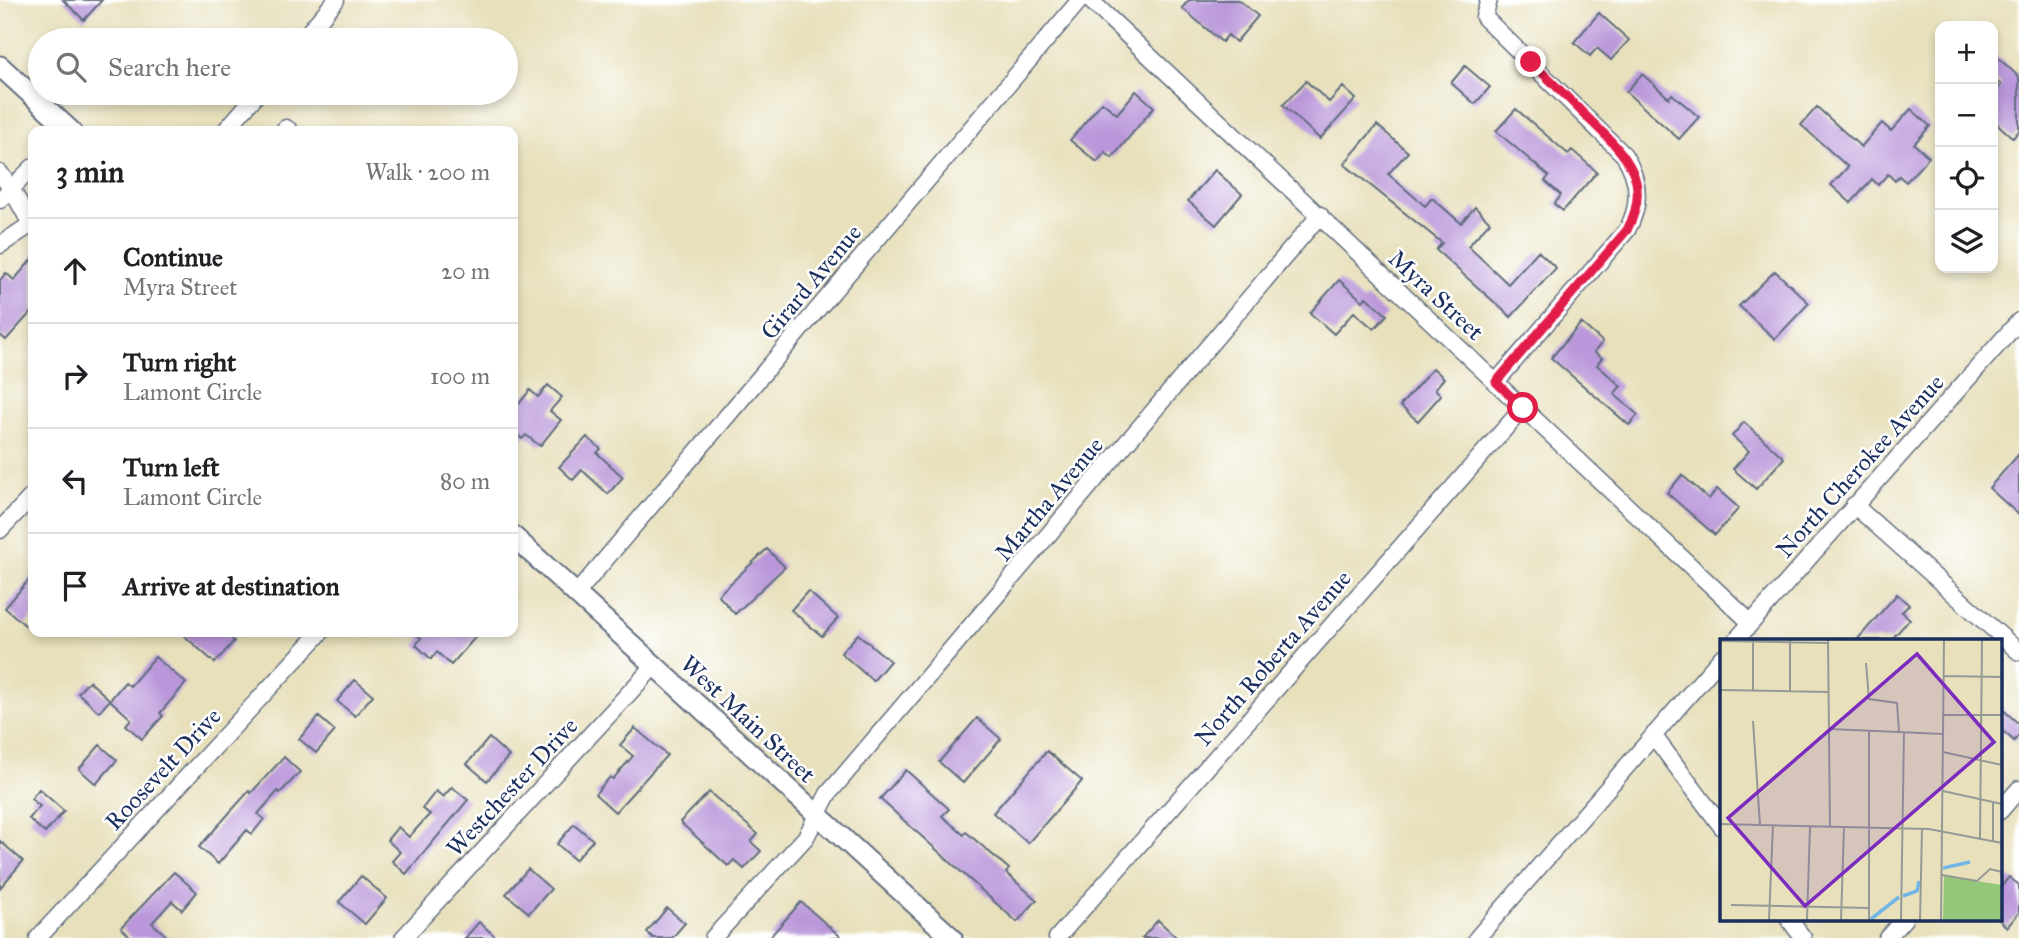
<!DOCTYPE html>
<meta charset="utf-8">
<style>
:root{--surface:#fff;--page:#f6f6f6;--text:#202124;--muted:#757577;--line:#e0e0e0}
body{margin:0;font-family:"IM FELL Great Primer",serif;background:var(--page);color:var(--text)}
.controls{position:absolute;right:21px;top:21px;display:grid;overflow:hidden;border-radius:14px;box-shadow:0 4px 10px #0003}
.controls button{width:63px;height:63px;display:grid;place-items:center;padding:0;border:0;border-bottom:2px solid var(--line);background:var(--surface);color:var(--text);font:35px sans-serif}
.stop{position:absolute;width:21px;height:21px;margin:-16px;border:5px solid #e11d48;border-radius:50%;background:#fff}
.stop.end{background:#e11d48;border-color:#fff;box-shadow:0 2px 7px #0008}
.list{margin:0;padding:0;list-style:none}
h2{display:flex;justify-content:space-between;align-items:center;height:91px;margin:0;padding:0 28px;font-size:30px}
h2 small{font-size:23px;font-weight:400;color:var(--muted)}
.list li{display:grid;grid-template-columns:46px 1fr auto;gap:21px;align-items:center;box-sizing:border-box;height:105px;padding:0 28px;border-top:2px solid var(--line)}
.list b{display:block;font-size:26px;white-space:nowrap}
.list p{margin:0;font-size:23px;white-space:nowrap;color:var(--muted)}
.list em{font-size:23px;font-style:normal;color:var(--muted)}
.icon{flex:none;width:38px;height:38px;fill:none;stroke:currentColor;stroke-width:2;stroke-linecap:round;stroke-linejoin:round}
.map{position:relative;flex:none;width:2019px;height:938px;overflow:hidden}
.search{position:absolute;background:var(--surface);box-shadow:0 4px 10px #0003;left:28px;top:28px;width:490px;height:77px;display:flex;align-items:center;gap:18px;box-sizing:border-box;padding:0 24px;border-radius:38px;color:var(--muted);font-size:26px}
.panel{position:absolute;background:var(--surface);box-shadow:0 4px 10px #0003;left:28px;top:126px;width:490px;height:511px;border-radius:14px}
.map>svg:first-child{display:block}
.building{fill:#b997da}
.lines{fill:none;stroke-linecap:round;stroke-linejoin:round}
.minor-casing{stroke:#626d7f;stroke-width:19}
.major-casing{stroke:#626d7f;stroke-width:23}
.minor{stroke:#fff;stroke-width:16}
.major{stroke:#fff;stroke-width:19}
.route{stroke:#e11d48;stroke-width:9}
.labels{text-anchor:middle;stroke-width:5;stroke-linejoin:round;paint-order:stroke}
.street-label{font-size:24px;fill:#1b2f5e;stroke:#fff}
.inset-river{fill:none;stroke:#72b6e8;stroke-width:3.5}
.inset-road{fill:none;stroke:#959996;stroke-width:2}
.view{fill:#7b2cbf;fill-opacity:0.15;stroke:#7b2cbf;stroke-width:3.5}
.inset-edge{fill:none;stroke:#1b2f5e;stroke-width:3.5}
</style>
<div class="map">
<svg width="2019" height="938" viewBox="0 0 2019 938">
<rect width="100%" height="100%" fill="#fff"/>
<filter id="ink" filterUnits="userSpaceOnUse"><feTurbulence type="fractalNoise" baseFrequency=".0143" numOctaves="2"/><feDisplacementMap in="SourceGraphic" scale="14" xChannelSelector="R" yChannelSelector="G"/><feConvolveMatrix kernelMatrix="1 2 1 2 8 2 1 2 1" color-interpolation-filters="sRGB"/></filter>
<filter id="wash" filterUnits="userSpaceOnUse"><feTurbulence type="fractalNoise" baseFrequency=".00686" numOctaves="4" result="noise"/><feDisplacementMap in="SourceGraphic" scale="28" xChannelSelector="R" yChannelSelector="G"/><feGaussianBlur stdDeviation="1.57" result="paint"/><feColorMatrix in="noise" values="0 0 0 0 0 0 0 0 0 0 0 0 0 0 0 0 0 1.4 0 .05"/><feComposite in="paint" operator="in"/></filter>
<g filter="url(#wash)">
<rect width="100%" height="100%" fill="#e7e0bb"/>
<g id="blocks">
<path class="building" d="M63,0H102L84,20Z
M1189,0H1239L1258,16L1236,42L1228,35L1222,42L1182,8Z
M1599,13L1629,40L1611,60L1597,48L1590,56L1574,42Z
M1993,53L2019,77V131L2013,138L1993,120V95L2001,85L1993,78Z
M1465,66L1490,87L1475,104L1451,83Z
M1642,74L1669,98L1672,94L1699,117L1679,139L1626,92Z
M1306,81L1329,102L1343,87L1356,99L1320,139L1283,105Z
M1136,91L1154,107L1112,158L1105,152L1097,162L1070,140L1102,102L1117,114Z
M1817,107L1861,147L1882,123L1891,131L1911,109L1930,126L1914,144L1929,157L1906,182L1899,176L1895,181L1888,174L1878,185L1872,179L1851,203L1831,185L1848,167L1801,125Z
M1516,109L1568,154L1572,150L1597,172L1563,211L1554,204L1561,195L1545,181L1549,176L1496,131Z
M1377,125L1408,152L1388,174L1425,206L1432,198L1461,223L1475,207L1490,222L1468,246L1508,284L1538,251L1556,268L1511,317L1436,250L1442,243L1344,164Z
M1215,170L1242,194L1216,225L1188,201Z
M33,258V310L6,340L0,335V280L6,273L14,280Z
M1775,271L1809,303L1775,339L1739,306Z
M1339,280L1363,301L1366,297L1387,315L1374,329L1354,312L1334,334L1310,313Z
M1581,323L1603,342L1594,352L1602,358L1597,365L1621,386L1614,394L1638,415L1629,425L1551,358Z
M1433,368L1444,378L1435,389L1441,395L1418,421L1400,406Z
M548,385L562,397L550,411L561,420L540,446L526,435L522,439L513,431V411L530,390L538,397Z
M1744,422L1784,458L1756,489L1733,469L1749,451L1732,436Z
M587,437L601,449L597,453L623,477L608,494L582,470L573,480L559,467Z
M2019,454V515L1989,488Z
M1682,475L1709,499L1717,489L1739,508L1715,535L1667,493Z
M767,549L785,567L735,614L718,595Z
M33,575V616L25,625L5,608Z
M808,591L838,618L822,636L791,610Z
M1897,594L1909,605L1902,612L1910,619L1891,640H1857Z
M180,632H224L234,641L215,663Z
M414,632H480L451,665L437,652L431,659L416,645L421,638Z
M858,634L890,661L873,681L841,653Z
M155,657L186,683L160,713L163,716L142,739L126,725L131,719L110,700L99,712L78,693L89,681L110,700L125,682L130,686Z
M355,680L373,695L355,716L337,701Z
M2000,707L2019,724V735L2014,741L2000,728Z
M319,717L335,731L316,753L299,739Z
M977,718L1001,739L963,783L939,762Z
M635,728L667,755L615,812L595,794L610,777L613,779L633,756L620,745Z
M489,738L509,756L487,781L467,764Z
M100,745L117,760L96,784L79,769Z
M1047,751L1082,781L1028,843L993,813Z
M284,757L300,772L280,793L278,791L258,814L264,819L252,834L247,830L218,864L199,847L249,791L251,793Z
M906,770L949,809L942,816L964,835L966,832L1009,869L1006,873L1037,900L1017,922L880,799Z
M452,787L468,800L406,874L392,861L400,852L387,840L398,827L409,837L430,814L422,809L436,791L443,797Z
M39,789L64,811L45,833L29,819L40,806L31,799Z
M709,792L758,834L751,842L761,851L744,869L734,860L728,866L680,822Z
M574,824L593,840L575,860L557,844Z
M0,841L23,861L0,888Z
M528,869L551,889L529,913L506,894Z
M174,872L197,892L182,910L172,901L152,923L169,938H132L121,928Z
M361,876L387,898L365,924L339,902Z
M2009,877L2019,885V913L2007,927L2000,921V888Z
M801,902L842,938H769Z
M667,908L685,923L672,938H653L647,932Z
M1158,920L1177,938H1142Z
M479,922L497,938H465Z"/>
</g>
</g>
<g filter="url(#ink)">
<use href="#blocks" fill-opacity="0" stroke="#626d7f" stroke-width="2"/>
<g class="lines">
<g class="minor-casing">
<path id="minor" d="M1090,0L1751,623
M1489,0L1484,17L1624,155C1640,180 1641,205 1627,230L1496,382
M302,40L336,0
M225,131L258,93
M283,131L286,128L290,131
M0,173L12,190L31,224
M0,200L33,167
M0,245L33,223
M1854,505L2019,652
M0,530L33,495
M576,594L1080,0
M1736,640L2019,321
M1653,735L1722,827
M2000,811L2019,789
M1789,919L1803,938
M38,938L321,632
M403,938L654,666
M713,938L806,837L828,794L1320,215
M1057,938L1523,408
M1477,938L1722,657
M1887,938L1904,919"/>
</g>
<g class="major-casing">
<path id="major" d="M0,66L71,131
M513,536L952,938"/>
</g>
<use href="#minor" class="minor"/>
<use href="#major" class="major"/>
</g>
</g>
<g class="lines" filter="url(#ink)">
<path class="route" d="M1523,408L1496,382L1627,230C1654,180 1624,153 1589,119C1570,100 1551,81 1531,62"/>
</g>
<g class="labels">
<g class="street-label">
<text transform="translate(811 282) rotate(-50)" y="8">Girard Avenue</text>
<text transform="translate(1436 295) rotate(43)" y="8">Myra Street</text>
<text transform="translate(1860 466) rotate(-48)" y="8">North Cherokee Avenue</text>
<text transform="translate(1049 499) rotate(-50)" y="8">Martha Avenue</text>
<text transform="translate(1273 658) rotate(-49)" y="8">North Roberta Avenue</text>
<text transform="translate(748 719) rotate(43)" y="8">West Main Street</text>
<text transform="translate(163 769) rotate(-47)" y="8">Roosevelt Drive</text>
<text transform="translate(512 787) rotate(-47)" y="8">Westchester Drive</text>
</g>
</g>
<g transform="translate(1720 639)">
<rect width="282" height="282" fill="#e7e0bb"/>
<path d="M224,237L282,246V281H223Z" fill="#93c87a"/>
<path class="inset-river" d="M223,229L250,223M183,257L197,252L199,242M151,280L179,258"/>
<path class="inset-road" d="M33,1V51M70,1V52M108,1L110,188M0,2L108,4M146,24L149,60L177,64L179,93M224,37L282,38M0,51L109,53M223,76H282M33,82L40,186M110,90L223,95M223,113L282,126M223,152L282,165M0,185L209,190L282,204M260,199L262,1M273,202V163M222,236L257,242L270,230L282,233M11,266L150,269M49,281L53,186M87,281L90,187M121,281L124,188M149,281V92M181,281L184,93M200,281L202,190M221,281L224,1"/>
<path class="view" d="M197,15L274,103L85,267L8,179Z"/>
<rect width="282" height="282" class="inset-edge"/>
</g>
</svg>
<div class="controls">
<button>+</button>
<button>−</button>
<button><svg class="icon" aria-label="locate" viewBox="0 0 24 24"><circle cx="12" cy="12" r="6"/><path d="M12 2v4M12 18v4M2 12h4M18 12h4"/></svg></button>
<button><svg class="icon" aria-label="layers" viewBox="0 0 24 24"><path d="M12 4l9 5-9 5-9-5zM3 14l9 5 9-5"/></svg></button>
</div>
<div class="stop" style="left:1523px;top:408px"></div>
<div class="stop end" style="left:1531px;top:62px"></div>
<div class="search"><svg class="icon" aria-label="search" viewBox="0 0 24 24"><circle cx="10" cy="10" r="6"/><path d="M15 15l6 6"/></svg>Search here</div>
<section class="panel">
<h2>3 min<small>Walk · 200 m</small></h2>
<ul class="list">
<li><svg class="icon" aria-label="ahead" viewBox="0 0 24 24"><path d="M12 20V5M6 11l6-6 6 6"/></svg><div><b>Continue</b><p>Myra Street</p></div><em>20 m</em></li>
<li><svg class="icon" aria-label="right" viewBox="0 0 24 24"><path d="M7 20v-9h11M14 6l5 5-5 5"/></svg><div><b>Turn right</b><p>Lamont Circle</p></div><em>100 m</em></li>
<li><svg class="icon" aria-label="left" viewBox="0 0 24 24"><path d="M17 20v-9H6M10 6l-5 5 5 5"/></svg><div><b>Turn left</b><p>Lamont Circle</p></div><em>80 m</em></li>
<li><svg class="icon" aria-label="arrive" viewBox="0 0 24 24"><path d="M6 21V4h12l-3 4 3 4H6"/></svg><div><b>Arrive at destination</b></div></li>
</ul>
</section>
</div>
